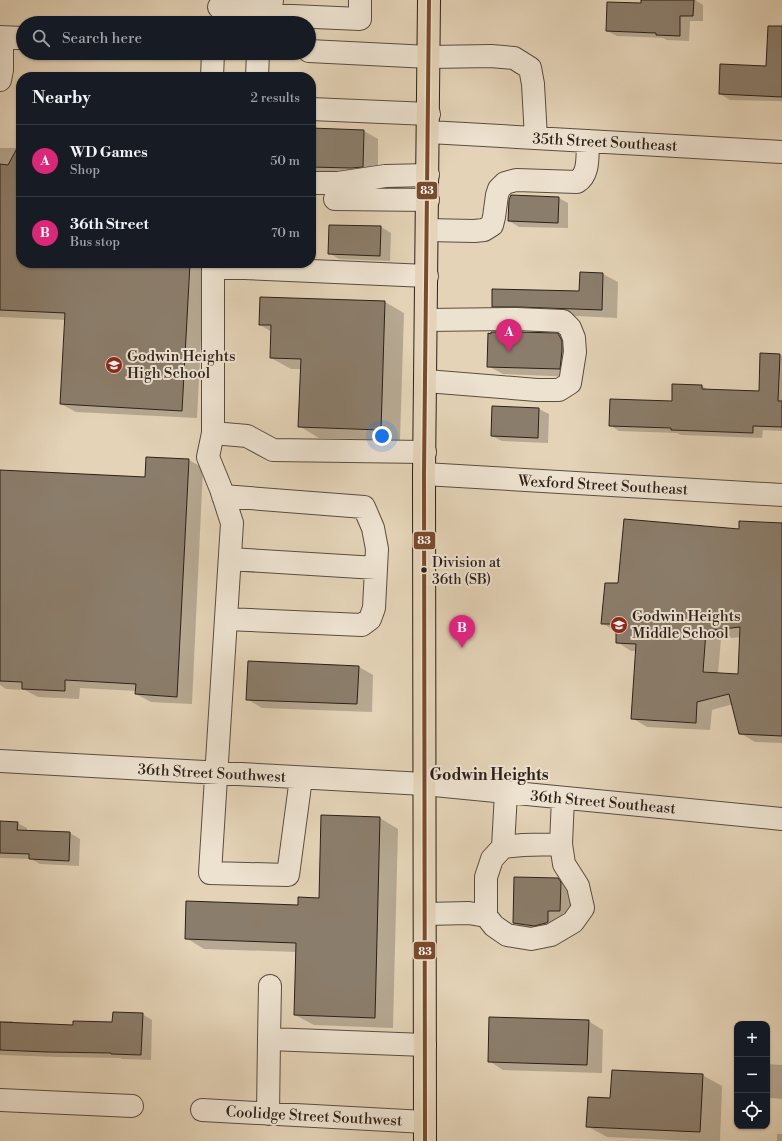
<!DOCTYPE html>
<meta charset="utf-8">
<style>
:root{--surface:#171b24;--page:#20242c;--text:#f1f3f6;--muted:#9ea1a6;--line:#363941;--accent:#db2777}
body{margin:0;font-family:"Libre Bodoni",serif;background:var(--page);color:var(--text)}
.controls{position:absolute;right:12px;bottom:12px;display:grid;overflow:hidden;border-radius:8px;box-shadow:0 1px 3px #0004}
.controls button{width:36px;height:36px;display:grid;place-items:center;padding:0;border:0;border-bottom:1px solid var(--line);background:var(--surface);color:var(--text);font:20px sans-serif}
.you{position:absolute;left:382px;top:436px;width:14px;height:14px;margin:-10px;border:3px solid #fff;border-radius:50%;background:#1a73e8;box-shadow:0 0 0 6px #1a73e833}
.badge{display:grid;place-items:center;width:26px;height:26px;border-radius:50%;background:var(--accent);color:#fff;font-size:13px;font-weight:700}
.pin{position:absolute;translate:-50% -33px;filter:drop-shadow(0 1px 2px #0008)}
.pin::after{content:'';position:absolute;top:21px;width:14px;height:12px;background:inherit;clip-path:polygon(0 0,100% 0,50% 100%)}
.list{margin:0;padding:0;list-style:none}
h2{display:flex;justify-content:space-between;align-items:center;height:52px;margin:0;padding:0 16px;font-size:17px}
h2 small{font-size:13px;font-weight:400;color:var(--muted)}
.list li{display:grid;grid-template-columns:26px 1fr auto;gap:12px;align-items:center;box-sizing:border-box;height:72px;padding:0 16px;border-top:1px solid var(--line)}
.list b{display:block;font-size:15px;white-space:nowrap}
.list p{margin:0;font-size:13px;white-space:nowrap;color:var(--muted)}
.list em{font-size:13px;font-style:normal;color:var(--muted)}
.icon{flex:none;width:22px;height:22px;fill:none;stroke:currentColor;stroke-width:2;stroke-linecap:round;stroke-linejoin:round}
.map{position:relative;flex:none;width:782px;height:1141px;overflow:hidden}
.search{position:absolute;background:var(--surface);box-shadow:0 1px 3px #0004;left:16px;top:16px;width:300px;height:44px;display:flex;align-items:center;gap:10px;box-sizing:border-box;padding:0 14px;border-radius:22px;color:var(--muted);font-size:15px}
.panel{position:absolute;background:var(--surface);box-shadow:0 1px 3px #0004;left:16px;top:72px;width:300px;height:196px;border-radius:16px}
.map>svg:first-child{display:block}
.shadow{fill:#0003;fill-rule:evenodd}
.building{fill:#8b7d6b;stroke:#2b2019;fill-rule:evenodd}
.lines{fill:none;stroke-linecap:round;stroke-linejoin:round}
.minor-casing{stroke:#594d40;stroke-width:24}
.major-casing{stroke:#2b2019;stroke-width:24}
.minor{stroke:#ede2d0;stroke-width:22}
.major{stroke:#e4d3b7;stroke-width:22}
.bus-1-casing{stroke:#ede2d0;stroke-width:7}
.bus-1{stroke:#7a4b2a;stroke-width:4}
.bus-dot{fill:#2b2019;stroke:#ede2d0;stroke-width:1.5}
.labels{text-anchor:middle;stroke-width:4;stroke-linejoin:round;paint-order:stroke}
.bus-label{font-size:14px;fill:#2b2019;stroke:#ede2d0;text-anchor:start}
.street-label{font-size:15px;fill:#2b2019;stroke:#ede2d0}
.poi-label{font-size:15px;fill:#2b2019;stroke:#ede2d0;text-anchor:start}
.neighbourhood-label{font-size:16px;font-weight:bold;fill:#2b2019;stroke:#ede2d0}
.line-badge{stroke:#ede2d0;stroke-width:1.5}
.badge-label{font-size:11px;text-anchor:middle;font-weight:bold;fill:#fff}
</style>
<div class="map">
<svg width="782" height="1141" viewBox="0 0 782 1141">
<rect width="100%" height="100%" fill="#e4d3b7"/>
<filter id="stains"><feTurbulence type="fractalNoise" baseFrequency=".005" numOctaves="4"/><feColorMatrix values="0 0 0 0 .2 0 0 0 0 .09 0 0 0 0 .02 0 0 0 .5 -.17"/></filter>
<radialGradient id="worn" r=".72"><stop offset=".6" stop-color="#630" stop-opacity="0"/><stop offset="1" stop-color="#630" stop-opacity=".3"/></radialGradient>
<path class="shadow" d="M658,0H695L703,5V21H690L689,41L667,40L663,38L617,36L607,31L658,5Z
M782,50V102L780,101L730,100L720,94L767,67Z
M311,129L364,131L378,139V175H311Z
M21,146V263H205L197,418L76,412L61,404L66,320L0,317V327V148H18Z
M559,198L568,203V228L519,227L509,221Z
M381,227L391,233L390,261L339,259L329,253Z
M603,274L618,282L617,318L533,314L508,315L493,306L580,292Z
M385,302L404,313L400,440L319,438L299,426L301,369H291L271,358L272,332L260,325Z
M557,334L572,343L574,377L503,374L488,366Z
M779,355L782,356V431L763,430L762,438L681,435L677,433L619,431L610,425L673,402L702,386L710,391L760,392Z
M493,407L539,409L549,414L548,443L502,441L492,436Z
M189,460L203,468L192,704L151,702L136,694L137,691L80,688L79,699L38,697L25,690L6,689L0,685V471L146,478Z
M782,524V743L755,742L740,733L733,704L712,710L710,730L647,727L632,718L637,651H631L617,642V632L602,623L619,584L740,530ZM741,637L739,675L718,674L721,639Z
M359,667L373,675L372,712L262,708L247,699Z
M322,816L380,818L398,829L393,1028L314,1025L295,1015L297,952L204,949L186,938L320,899Z
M0,822L17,823L27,828V832L70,833L80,839L79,866L40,864L31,859L0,858Z
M558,879L573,888L574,919L529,931L514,923Z
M142,1014L152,1020L151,1060L122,1059L120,1058L57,1057L0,1055V1021H12L15,1024L74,1026L113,1023Z
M588,1021L603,1030L602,1073L503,1070L489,1061Z
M767,1064L782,1065V1099L771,1098L767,1096Z
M702,1075L722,1086L720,1141H693L607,1137L587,1126L611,1099Z
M777,1134H782V1141H777Z"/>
<path class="building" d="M641,0H694L693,16H680V36L656,35V33L606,31L607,2L641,3Z
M768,26H782V97L719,94L720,64L766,66Z
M311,128L364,130L363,167L351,168L311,167Z
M21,141V263H190L182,411L60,404L65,313L0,310V164L8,165Z
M511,195L559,197L558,223L508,221L509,200Z
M329,225L381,226L380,256L328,254Z
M580,272L603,273L602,310L518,307H492V289L579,291Z
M260,297L385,301L381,430L298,427L301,359L270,358L271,325H259Z
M491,332H517L558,333L562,341V350L560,369L487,367L488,333L491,334Z
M760,353L780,354L778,401H782V427L753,426V433L671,430V428L609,426L610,399L672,401V384L702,385V389L759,391Z
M492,406L539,408L538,438L491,436Z
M146,457L189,459L177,697L135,694L136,684L65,680V691L22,689V682L0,681V470L145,477Z
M624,519L739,529V521L782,523V736L739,734L729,694L697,702L696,723L631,719L636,644L616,643V624H601L605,583H618ZM740,627L738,674L703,672L706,631Z
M248,661L359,666L357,704L246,700Z
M321,815L380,817L375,1018L294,1015L296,943L185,939L186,901L298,905V897L319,898Z
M0,821L18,822L17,830L70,832L69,861L29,859V854L0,853Z
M514,877L558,878L561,882L560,911H548V922L546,923L534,926L513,923Z
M113,1012L143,1013L141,1055L111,1054V1053L47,1052L0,1050V1022L73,1025V1021L112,1022Z
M489,1017L589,1020L587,1065L488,1062Z
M612,1070L703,1074L700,1132L586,1127L588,1097L610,1098Z"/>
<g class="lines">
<g class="minor-casing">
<path id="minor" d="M272,0L270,15L360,19V0
M219,7L271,8
M0,37L23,38
M309,51L429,57L491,56L514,58L530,68L533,84L536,138
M212,77L213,53
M257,77L258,53
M0,80L2,70V38
M311,109L429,114
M429,132L782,152
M311,183H338L385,176L428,175
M335,199L428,200
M427,230L474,231L484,230L492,225L494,217L497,195L499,189L505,183L516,180L577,182C590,174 587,155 588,141
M213,263V433L208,457L221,489L232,523L210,873L288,875L301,778
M213,268H245L427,276
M426,381L537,390H559L570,383L575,352L574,338L570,328L563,321L517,319L426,320
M213,433L247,436L273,450L425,452
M424,474L782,495
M223,496L364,507L373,528L377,549L374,608L370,619L362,625L226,619
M230,559L376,568
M0,761L424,784L782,819
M503,847L506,793
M425,914L469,913L486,916L494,926L507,935L531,939L551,935L573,922L583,908L578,886L564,864L561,844L563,798
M486,916V877L492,859L503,847L523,845L561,844
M269,1039L270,986
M0,1100L132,1106
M202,1110L425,1122
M268,1114L269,1039L425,1045"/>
</g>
<g class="major-casing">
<path id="major" d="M425,1141L424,474L429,0"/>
</g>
<use href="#minor" class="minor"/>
<use href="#major" class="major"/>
<g class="bus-1-casing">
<path id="bus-1" d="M425,1141L424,474L429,0"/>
</g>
<use href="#bus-1" class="bus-1"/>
</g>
<defs>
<g id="school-disc" transform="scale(0.9)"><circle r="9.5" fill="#8f2418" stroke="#ede2d0"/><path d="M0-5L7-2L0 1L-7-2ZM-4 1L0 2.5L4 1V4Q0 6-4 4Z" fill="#fff"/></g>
</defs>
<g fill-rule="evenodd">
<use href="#school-disc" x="114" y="365"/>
<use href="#school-disc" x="619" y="625"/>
</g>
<circle class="bus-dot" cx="424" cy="570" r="3.5"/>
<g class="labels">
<g class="bus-label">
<text x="432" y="567">Division at<tspan x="432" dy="17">36th (SB)</tspan></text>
</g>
<g class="street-label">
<text transform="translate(605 142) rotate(3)" y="5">35th Street Southeast</text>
<text transform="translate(603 485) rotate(3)" y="5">Wexford Street Southeast</text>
<text transform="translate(212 773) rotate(3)" y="5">36th Street Southwest</text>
<text transform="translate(603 802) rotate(5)" y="5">36th Street Southeast</text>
<text transform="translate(314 1116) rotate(3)" y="5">Coolidge Street Southwest</text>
</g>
<g class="poi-label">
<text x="127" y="361">Godwin Heights<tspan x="127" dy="17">High School</tspan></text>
<text x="632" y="621">Godwin Heights<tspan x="632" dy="17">Middle School</tspan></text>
</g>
<g class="neighbourhood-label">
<text x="489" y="780">Godwin Heights</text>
</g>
</g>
<g class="line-badge">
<rect x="416" y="181" width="22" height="19" rx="4" fill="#7a4b2a"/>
<rect x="413" y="531" width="23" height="19" rx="4" fill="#7a4b2a"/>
<rect x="413" y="941" width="23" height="19" rx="4" fill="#7a4b2a"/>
</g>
<g class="badge-label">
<text x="427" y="194">83</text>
<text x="424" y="544">83</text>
<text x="425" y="955">83</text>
</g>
<rect width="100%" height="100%" filter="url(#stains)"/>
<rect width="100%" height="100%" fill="url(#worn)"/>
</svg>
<div class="controls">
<button>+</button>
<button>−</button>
<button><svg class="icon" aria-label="locate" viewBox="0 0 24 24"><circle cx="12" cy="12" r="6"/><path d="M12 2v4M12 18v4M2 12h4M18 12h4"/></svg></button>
</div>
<div class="you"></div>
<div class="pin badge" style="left:509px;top:352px">A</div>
<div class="pin badge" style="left:462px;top:648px">B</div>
<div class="search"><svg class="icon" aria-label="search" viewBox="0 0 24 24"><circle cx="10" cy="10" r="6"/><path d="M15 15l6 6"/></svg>Search here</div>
<section class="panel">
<h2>Nearby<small>2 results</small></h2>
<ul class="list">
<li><span class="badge">A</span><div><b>WD Games</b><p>Shop</p></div><em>50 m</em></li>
<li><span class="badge">B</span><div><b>36th Street</b><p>Bus stop</p></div><em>70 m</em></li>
</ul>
</section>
</div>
